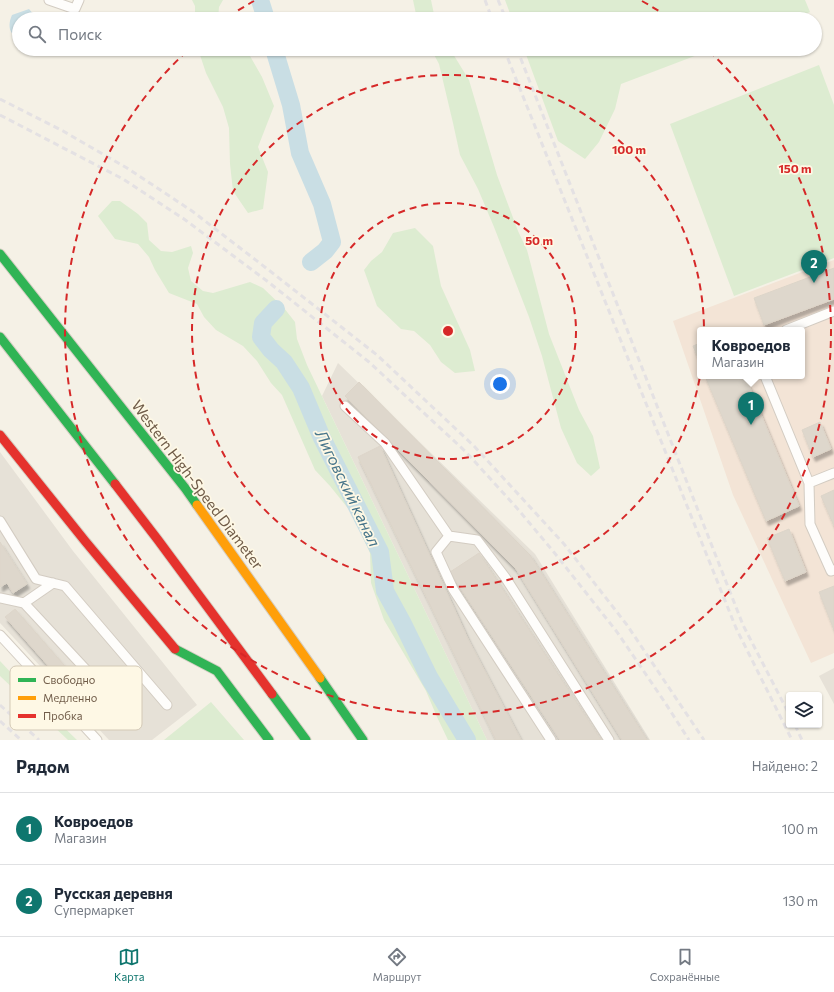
<!DOCTYPE html>
<html lang="ru">
<meta charset="utf-8">
<style>
:root{--surface:#fff;--page:#f6f6f7;--text:#1f2937;--muted:#747a83;--line:#e0e1e3;--accent:#0f766e}
body{margin:0;font-family:Commissioner,sans-serif;background:var(--page);color:var(--text)}
.controls{position:absolute;right:12px;bottom:12px;display:grid;overflow:hidden;border-radius:4px;box-shadow:0 1px 3px #0004}
.controls button{width:36px;height:36px;display:grid;place-items:center;padding:0;border:0;border-bottom:1px solid var(--line);background:var(--surface);color:var(--text);font:20px sans-serif}
.you{position:absolute;left:500px;top:384px;width:14px;height:14px;margin:-10px;border:3px solid #fff;border-radius:50%;background:#1a73e8;box-shadow:0 0 0 6px #1a73e833}
.badge{display:grid;place-items:center;width:26px;height:26px;border-radius:50%;background:var(--accent);color:#fff;font-size:13px;font-weight:700}
.pin{position:absolute;translate:-50% -33px;filter:drop-shadow(0 1px 2px #0008)}
.pin::after{content:'';position:absolute;top:21px;width:14px;height:12px;background:inherit;clip-path:polygon(0 0,100% 0,50% 100%)}
.popup{position:absolute;left:697px;top:327px;width:108px;height:52px;box-sizing:border-box;display:grid;place-content:center;border-radius:4px;background:var(--surface);filter:drop-shadow(0 1px 3px #0005);font-size:13px;white-space:nowrap;color:var(--muted)}
.popup b{font-size:15px;color:var(--text)}
.popup::after{content:'';position:absolute;left:50%;top:100%;margin-left:-8px;border:8px solid transparent;border-top-color:var(--surface)}
.list{margin:0;padding:0;list-style:none}
h2{display:flex;justify-content:space-between;align-items:center;height:52px;margin:0;padding:0 16px;font-size:17px}
h2 small{font-size:13px;font-weight:400;color:var(--muted)}
.list li{display:grid;grid-template-columns:26px 1fr auto;gap:12px;align-items:center;box-sizing:border-box;height:72px;padding:0 16px;border-top:1px solid var(--line)}
.list b{display:block;font-size:15px;white-space:nowrap}
.list p{margin:0;font-size:13px;white-space:nowrap;color:var(--muted)}
.list em{font-size:13px;font-style:normal;color:var(--muted)}
.icon{flex:none;width:22px;height:22px;fill:none;stroke:currentColor;stroke-width:2;stroke-linecap:round;stroke-linejoin:round}
.map{position:relative;flex:none;width:834px;height:740px;overflow:hidden}
.search{position:absolute;background:var(--surface);box-shadow:0 1px 3px #0004;left:12px;right:12px;top:12px;height:44px;display:flex;align-items:center;gap:10px;box-sizing:border-box;padding:0 14px;border-radius:22px;color:var(--muted);font-size:15px}
.sheet{height:196px;background:var(--surface)}
nav{display:flex;justify-content:space-around;align-items:center;box-sizing:border-box;height:56px;border-top:1px solid var(--line);background:var(--surface);font-size:11px;color:var(--muted)}
nav a{display:grid;justify-items:center;gap:2px}
nav .on{color:var(--accent)}
.map>svg:first-child{display:block}
.commercial{fill:#f3e4d6;fill-rule:evenodd}
.industrial{fill:#e6e1d7}
.green{fill:#ddecd1}
.water{fill:#c9dee4}
.lines{fill:none;stroke-linecap:round;stroke-linejoin:round}
.canal{stroke:#c9dee4;stroke-width:18}
.building{fill:#ded7cc;stroke:#ddd5c9;filter:url(#shadow)}
.lane-casing{stroke:#d3ccc2;stroke-width:11}
.fast-casing{stroke:#d5cec3;stroke-width:11}
.slow-casing{stroke:#d5cec3;stroke-width:11}
.jam-casing{stroke:#d5cec3;stroke-width:11}
.lane{stroke:#fefdfb;stroke-width:9}
.fast{stroke:#30b455;stroke-width:9}
.slow{stroke:#ff9f0a;stroke-width:9}
.jam{stroke:#e5322d;stroke-width:9}
.rail{stroke:#e4e1e3;stroke-width:3;stroke-dasharray:6 4;stroke-linecap:butt}
.ring{fill:none;stroke:#d62828;stroke-width:2;stroke-dasharray:7 5}
.labels{text-anchor:middle;stroke-width:3.5;stroke-linejoin:round;paint-order:stroke}
.street-label{font-size:15px;fill:#705c49;stroke:#fef8e5}
.water-label{font-size:16px;font-style:italic;fill:#47758a;stroke:#fef8e5}
.key{fill:#fef8e5;stroke:#d3c9b6;stroke-width:1}
.key-label{font-size:11px;fill:#705c49}
.centre{fill:#d62828;stroke:#fef8e5;stroke-width:2}
.ring-label{font-size:12px;text-anchor:middle;font-weight:bold;fill:#d62828;stroke:#fef8e5;stroke-width:3.5;stroke-linejoin:round;paint-order:stroke}
</style>
<div class="map">
<svg width="834" height="740" viewBox="0 0 834 740">
<defs>
<filter id="shadow"><feDropShadow dx="2.5" dy="4.5" stdDeviation="1" flood-color="#0004"/></filter>
</defs>
<rect width="100%" height="100%" fill="#f5f1e6"/>
<path class="commercial" d="M834,260V653L811,663L733,495L673,321ZM700,330H802V376H700Z"/>
<path class="industrial" d="M338,363L535,554L650,740H487L322,396Z
M0,452L73,551L197,705L152,740H109L0,623Z
M834,668V704L819,676Z"/>
<path class="green" d="M192,0H223L219,7L218,19H195V6Z
M413,0H431L435,19H417Z
M505,0H805L810,12L793,19H512Z
M198,49H246L262,77L274,106L258,147L268,172L263,209L248,213L233,191L230,164L229,128L223,107L206,73Z
M431,49H450L469,80L497,175L518,231L527,250L549,334L579,410L593,436L600,468L591,476L577,463L561,428L542,356L529,317L494,227L478,189L460,155L453,123L439,64Z
M524,49H713L621,84L615,109L599,142L585,159L558,141Z
M819,65L834,105V258L734,296L670,124Z
M112,201H120L138,214L147,223L149,240L161,251L172,252L191,246L193,253L188,268L191,281L203,291L213,293L250,282L263,288L284,308L295,322L297,339L307,365L487,740H448L437,717L426,691L384,620L371,583L370,553L351,512L330,486L315,470L282,395L271,383L257,361L243,346L216,330L204,317L197,304L169,293L155,270L149,257L138,244L115,239L98,216Z
M415,228L433,246L441,286L470,350L475,371L455,373L441,362L430,345L414,331L401,329L377,306L364,270L371,261L382,252L393,233Z
M0,661L46,710L77,740H68L0,676Z
M211,702L244,740H164Z"/>
<path class="water" d="M29,9L35,16L49,19H19V38C8,34 8,24 12,15Z"/>
<g class="lines">
<path class="canal" d="M260,0L266,19
M274,49L291,105L300,153L322,204L332,242L325,251L311,262
M276,309L263,323L261,337L271,350L284,362L301,388L322,438L380,552L385,591L402,622L429,677L467,740"/>
</g>
<path class="building" d="M834,268V299L764,325L754,298Z
M700,343V363L693,346Z
M705,376H745L799,506L766,521Z
M359,382L530,555L647,740H622L516,569L345,396Z
M820,422L831,449L813,457L802,430Z
M380,446L468,639L521,740H496L358,457Z
M834,490V526L821,496Z
M789,529L806,572L785,581L767,538Z
M0,542L27,584L13,593L7,583L0,587Z
M479,553L601,740H560L450,572Z
M834,586V630L819,592Z
M15,609L99,705L90,713L5,617Z"/>
<g class="lines">
<g class="lane-casing">
<path id="lane" d="M49,0L75,9L79,0
M786,330L834,311
M765,376L809,483L810,524L831,571L834,570
M345,406L385,443L449,536
M809,483L834,473
M0,521L36,579L65,586L167,705
M0,598L24,603L130,717
M24,603L53,583
M0,635L97,740
M551,740L453,589L436,552L449,536L477,540L505,577L609,740"/>
</g>
<g class="fast-casing">
<path id="fast" d="M0,254L185,488L197,505
M0,337L115,484
M175,649L217,671L269,740
M320,678L363,740
M272,694L306,740"/>
</g>
<g class="slow-casing">
<path id="slow" d="M197,505L320,678"/>
</g>
<g class="jam-casing">
<path id="jam" d="M0,435L85,541L175,649
M115,484L158,540L272,694"/>
</g>
<use href="#lane" class="lane"/>
<use href="#fast" class="fast"/>
<use href="#slow" class="slow"/>
<use href="#jam" class="jam"/>
<path class="rail" d="M485,0L492,19
M498,0L506,19
M504,49L736,628L792,740
M517,49L743,625L789,714
M0,99L63,131L127,168L192,211L270,271L377,355L474,446L564,544L627,625L704,740
M0,115L123,179L184,219L267,281L369,362L466,452L516,507L553,551L617,632L664,701L689,740
M0,705L39,740
M0,721L21,740
M795,725L802,740"/>
</g>
<g class="ring">
<circle cx="448" cy="331" r="128"/>
<circle cx="448" cy="331" r="256"/>
<path d="M228 17A383 383 0 0 1 254 1M642 1A383 383 0 0 1 668 17M709 51A383 383 0 1 1 187 51"/>
</g>
<g class="labels">
<g class="street-label">
<text transform="translate(197 485) rotate(53)" y="5">Western High-Speed Diameter</text>
</g>
<g class="water-label">
<text transform="translate(348 488) rotate(64)" y="6">Лиговский канал</text>
</g>
</g>
<rect x="10" y="666" width="132" height="64" rx="6" class="key"/>
<rect x="18" y="678" width="18" height="4" fill="#30b455"/>
<rect x="18" y="696" width="18" height="4" fill="#ff9f0a"/>
<rect x="18" y="714" width="18" height="4" fill="#e5322d"/>
<g class="key-label">
<text x="43" y="684">Свободно</text>
<text x="43" y="702">Медленно</text>
<text x="43" y="720">Пробка</text>
</g>
<circle cx="448" cy="331" r="6" class="centre"/>
<g class="ring-label">
<text x="629" y="154">100 m</text>
<text x="795" y="173">150 m</text>
<text x="539" y="245">50 m</text>
</g>
</svg>
<div class="controls">
<button><svg class="icon" aria-label="layers" viewBox="0 0 24 24"><path d="M12 4l9 5-9 5-9-5zM3 14l9 5 9-5"/></svg></button>
</div>
<div class="you"></div>
<div class="pin badge" style="left:751px;top:425px">1</div>
<div class="popup"><b>Ковроедов</b>Магазин</div>
<div class="pin badge" style="left:814px;top:283px">2</div>
<div class="search"><svg class="icon" aria-label="search" viewBox="0 0 24 24"><circle cx="10" cy="10" r="6"/><path d="M15 15l6 6"/></svg>Поиск</div>
</div>
<section class="sheet">
<h2>Рядом<small>Найдено: 2</small></h2>
<ul class="list">
<li><span class="badge">1</span><div><b>Ковроедов</b><p>Магазин</p></div><em>100 m</em></li>
<li><span class="badge">2</span><div><b>Русская деревня</b><p>Супермаркет</p></div><em>130 m</em></li>
</ul>
</section>
<nav>
<a class="on"><svg class="icon" aria-label="map" viewBox="0 0 24 24"><path d="M3 6l6-2 6 2 6-2v14l-6 2-6-2-6 2zM9 4v14M15 6v14"/></svg>Карта</a>
<a><svg class="icon" aria-label="directions" viewBox="0 0 24 24"><path d="M12 3l9 9-9 9-9-9zM9 14v-3h6M13 9l2 2-2 2"/></svg>Маршрут</a>
<a><svg class="icon" aria-label="saved" viewBox="0 0 24 24"><path d="M7 4h10v16l-5-4-5 4z"/></svg>Сохранённые</a>
</nav>
